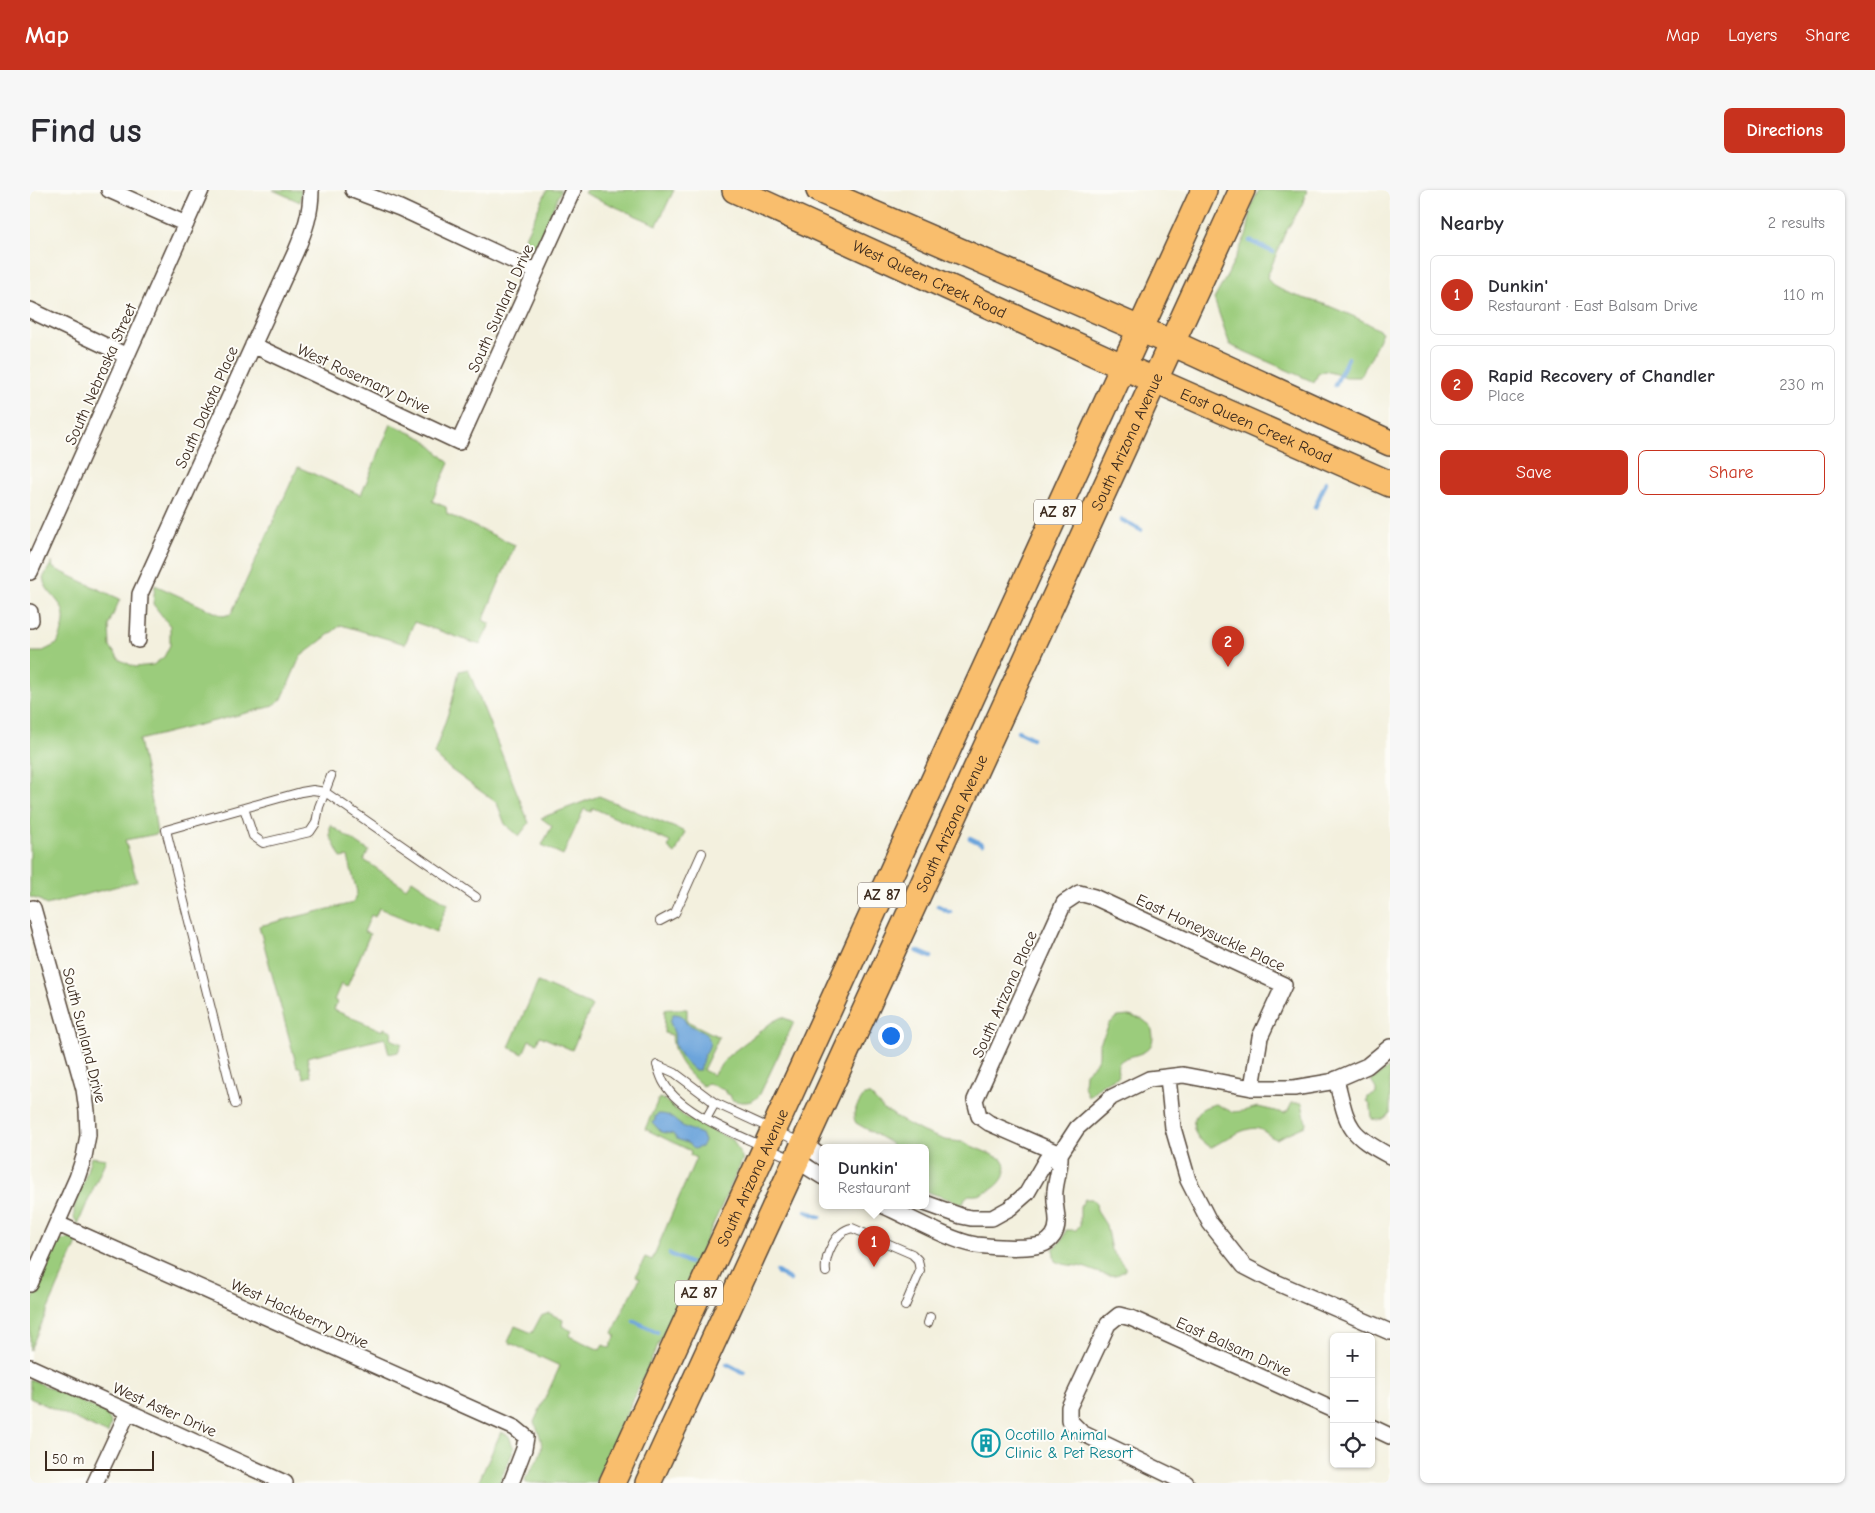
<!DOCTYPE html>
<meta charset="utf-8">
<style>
:root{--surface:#fff;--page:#f7f7f7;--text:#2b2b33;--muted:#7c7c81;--line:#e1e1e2;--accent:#c8321e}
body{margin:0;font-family:"Comic Neue",sans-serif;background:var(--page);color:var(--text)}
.controls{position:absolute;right:15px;bottom:15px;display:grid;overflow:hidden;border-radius:8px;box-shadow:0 1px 4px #0004}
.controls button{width:45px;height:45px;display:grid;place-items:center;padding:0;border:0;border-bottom:1px solid var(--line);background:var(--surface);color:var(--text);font:25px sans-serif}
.scale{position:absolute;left:15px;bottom:12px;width:109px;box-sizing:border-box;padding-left:5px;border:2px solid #3b2a1e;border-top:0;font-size:14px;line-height:18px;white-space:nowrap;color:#3b2a1e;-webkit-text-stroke:4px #fdfcf7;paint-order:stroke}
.you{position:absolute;left:860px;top:845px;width:18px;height:18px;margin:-12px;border:4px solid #fff;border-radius:50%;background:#1a73e8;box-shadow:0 0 0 8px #1a73e833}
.badge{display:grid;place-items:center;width:32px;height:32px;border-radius:50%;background:var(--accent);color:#fff;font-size:16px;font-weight:700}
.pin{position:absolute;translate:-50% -41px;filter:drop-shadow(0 1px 2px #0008)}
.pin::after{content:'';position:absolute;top:26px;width:18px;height:15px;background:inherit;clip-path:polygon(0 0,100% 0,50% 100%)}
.popup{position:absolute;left:789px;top:954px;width:110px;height:65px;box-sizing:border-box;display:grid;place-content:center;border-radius:8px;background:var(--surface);filter:drop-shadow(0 1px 4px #0005);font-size:16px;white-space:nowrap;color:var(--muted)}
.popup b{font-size:19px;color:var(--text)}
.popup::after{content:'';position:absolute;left:50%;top:100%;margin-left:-10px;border:10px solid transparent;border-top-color:var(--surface)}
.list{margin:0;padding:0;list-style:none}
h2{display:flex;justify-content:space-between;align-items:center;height:65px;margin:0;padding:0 20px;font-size:21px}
h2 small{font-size:16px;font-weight:400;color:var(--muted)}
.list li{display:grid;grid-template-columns:32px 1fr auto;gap:15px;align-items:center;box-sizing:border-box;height:80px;margin:0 10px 10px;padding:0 10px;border:1px solid var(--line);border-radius:8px}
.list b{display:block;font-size:19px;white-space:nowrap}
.list p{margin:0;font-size:16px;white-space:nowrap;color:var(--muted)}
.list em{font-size:16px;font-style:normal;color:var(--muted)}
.actions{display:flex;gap:10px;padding:15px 20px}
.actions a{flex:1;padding:11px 0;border:1px solid var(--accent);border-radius:8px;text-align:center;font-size:18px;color:var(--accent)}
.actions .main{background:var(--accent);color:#fff}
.icon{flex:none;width:28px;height:28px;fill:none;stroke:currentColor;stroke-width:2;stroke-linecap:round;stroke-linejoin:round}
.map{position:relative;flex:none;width:1360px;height:1293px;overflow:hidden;border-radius:8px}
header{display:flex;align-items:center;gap:30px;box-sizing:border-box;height:70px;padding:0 25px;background:var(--accent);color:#fff}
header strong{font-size:24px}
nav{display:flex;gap:28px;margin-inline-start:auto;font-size:18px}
.intro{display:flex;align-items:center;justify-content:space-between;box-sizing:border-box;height:120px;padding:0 30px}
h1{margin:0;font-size:35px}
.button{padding:12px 22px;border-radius:8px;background:var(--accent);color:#fff;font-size:18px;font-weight:700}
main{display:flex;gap:30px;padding:0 30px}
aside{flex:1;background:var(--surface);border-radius:8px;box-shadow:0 1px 4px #0004}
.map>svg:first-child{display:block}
.green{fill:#9bcc7c;stroke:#6b7b4d}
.water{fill:#6ca4db;stroke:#54677c}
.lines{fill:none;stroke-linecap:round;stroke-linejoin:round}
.stream{stroke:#6ca4db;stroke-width:4.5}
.service-casing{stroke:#57483b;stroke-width:10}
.minor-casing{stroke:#57483b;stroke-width:18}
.primary-casing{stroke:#57483b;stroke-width:28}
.service{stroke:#fff;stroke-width:8}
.minor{stroke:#fff;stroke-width:15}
.primary{stroke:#f9be6d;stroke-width:25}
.labels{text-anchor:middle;stroke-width:4;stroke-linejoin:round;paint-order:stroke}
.shield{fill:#fdfcf7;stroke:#75695f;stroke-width:1}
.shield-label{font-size:15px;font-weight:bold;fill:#3b2a1e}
.street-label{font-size:16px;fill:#3b2a1e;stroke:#fdfcf7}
.culture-label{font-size:16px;fill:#0d838f;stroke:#fdfcf7;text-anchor:start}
</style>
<header>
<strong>Map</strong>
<nav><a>Map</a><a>Layers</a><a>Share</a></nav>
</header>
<div class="intro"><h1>Find us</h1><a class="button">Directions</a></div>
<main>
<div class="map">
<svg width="1360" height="1293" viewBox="0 0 1360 1293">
<rect width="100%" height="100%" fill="#fdfcf7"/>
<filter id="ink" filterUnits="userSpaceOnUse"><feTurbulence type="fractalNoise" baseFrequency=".02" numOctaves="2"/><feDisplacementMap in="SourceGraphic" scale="10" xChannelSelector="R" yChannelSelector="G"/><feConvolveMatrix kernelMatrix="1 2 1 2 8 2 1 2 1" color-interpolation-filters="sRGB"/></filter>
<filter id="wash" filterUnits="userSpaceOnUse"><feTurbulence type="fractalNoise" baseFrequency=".0096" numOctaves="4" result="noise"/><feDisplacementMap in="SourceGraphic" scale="20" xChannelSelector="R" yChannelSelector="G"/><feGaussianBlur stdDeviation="1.12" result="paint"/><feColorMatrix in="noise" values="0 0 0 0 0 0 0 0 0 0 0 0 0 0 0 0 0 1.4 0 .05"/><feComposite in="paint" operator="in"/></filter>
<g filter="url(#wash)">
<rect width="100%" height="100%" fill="#f3f0de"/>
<path class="green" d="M243,0H271L270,12Z
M517,0H531L506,56L489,60Z
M556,0H644L627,35L554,3Z
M1229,0H1277L1272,15L1255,43L1237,87C1242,103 1285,110 1299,116C1318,124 1336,131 1352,142L1341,167L1330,187H1316L1295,181L1288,184L1284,192L1200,155L1184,109L1198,84L1217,43L1222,14Z
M361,234L394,249L419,273L402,311L416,317L417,324L485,355L453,430L460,434L450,455L384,432L375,454L311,435L270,467L252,509L240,517L109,550L124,622L127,644L95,650L107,691L16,715L10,710L0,707V462H11L27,454C33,440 39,425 28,412C20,401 17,402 13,388L22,372L23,378L90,409L79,434L80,457L90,470L105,477L123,475L134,467L140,455V436L123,414L125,395L193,426L201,424L268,277L331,305Z
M438,479L499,633L489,646L475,634L467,613L420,579L404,564L422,512L429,481Z
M569,606L655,642L645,664L638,658L640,652L563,618L561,622L554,619L533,665L512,655L522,636L511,628Z
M300,635L339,661L334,670L376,698L382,690L418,714L406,742L349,718L345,727L341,725L334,742L340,744L317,797L311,794L304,810L307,812L304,820L353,841L354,838L362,841L361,849L372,854L368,862L359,864L355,848L277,867L281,886L274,888L270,877H267L229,736L323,713L327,702L318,667L311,668L300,646Z
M508,792L562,816L542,860L510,846L507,853L499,850L493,864L479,857Z
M635,819H657V831L689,847L673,880L683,885L698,866L742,832L752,827L764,832L730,904C723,914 712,913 702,910L700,905L695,903L696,901L678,893L673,896C656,882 643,868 642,845L634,843Z
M1099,826L1112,829L1121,836C1122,840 1123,844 1123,848C1121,874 1079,858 1089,886L1071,895L1058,907L1054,896L1055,883L1065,874L1069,866V855L1080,833L1088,827Z
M1360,877V923C1354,930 1350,931 1342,929L1341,917L1337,910L1338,907L1346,904V899L1341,891Z
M834,905H840L855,921L861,923L867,928L893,942L915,950L932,952L972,969L976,976C975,979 975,985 973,988C967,999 951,1007 939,1005L935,1008L933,1014L895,1001V958H862V955L859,952L826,933C820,923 829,914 834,905Z
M629,908L635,910L656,928L703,950L713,969L565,1293H496L495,1289C511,1265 518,1259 504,1232L530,1176L478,1152L485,1136L502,1143L511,1126L519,1123L533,1130L532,1136L542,1141L539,1146L570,1160L573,1155L580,1158L586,1145L583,1143L597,1111H598L610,1088L606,1086L615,1067L622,1070L666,968L660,965L661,961L615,939Z
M1262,913H1272L1276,933L1275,936L1246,949C1239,947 1236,941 1229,939C1217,935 1193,951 1182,957C1166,952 1156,933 1171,920C1174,917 1182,915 1186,914L1202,922L1213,921L1228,917L1254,923L1258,921Z
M61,967L76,969L48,1034L44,1028V1017L54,991Z
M1055,1009H1062L1066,1013L1067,1021L1076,1035L1081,1060L1095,1077V1080C1081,1093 1063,1078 1048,1076C1040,1075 1032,1075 1025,1071L1023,1059L1033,1049L1036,1040H1046L1050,1035V1017Z
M39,1048L48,1051L0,1160V1116L28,1052Z
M0,1189L76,1223L81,1233L78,1244L0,1208Z
M471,1242L479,1246L484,1259L469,1293H448Z"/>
<path class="water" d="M643,824C651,824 654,826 656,833C671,842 688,845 675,864C672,868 672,875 670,880H664C656,873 649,866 645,855C644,851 645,847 644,843C643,839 641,836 640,832Z
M629,924C638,924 641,927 648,933C651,936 667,943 671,944L674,951L671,957L664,959L659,954L647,949L643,944L631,942L623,933L625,930V926Z"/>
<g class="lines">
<path class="stream" d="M1220,51L1243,62
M1305,195L1318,168
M1285,317L1296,292
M1092,330L1111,340
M988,541L1002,548
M940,648L952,654
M908,716L920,722
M887,761L901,767
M776,1021L790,1027
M640,1064L659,1073
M747,1082L760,1090
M604,1131L627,1142
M697,1174L714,1183"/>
</g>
</g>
<g filter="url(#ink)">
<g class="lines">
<g class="service-casing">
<path id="service" d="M214,618L223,646L233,653L280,642L286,633L289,617L301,586
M630,731L645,723L672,663
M627,875C629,881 631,888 634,893C652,927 727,952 762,969
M627,875L645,883L685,913L772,953
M205,914L136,640L271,602L283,600L295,602L446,707
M676,929L685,913
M796,1082C794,1067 805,1041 822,1038L882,1064L888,1070L890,1081L875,1116
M898,1133L900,1127"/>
</g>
<g class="minor-casing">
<path id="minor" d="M79,0L156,34
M323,0L370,18L505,81
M0,120L97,166
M223,155L429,252L543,0
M0,382L171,0
M0,422L1,430
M108,450L110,404L266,61C275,40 281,23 281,0
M0,719L3,718L54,899L57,921L58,945L54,967L47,988L0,1094
M1138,887L1143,938L1158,990L1180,1033L1214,1076L1243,1091L1360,1142
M1306,889C1318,936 1316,943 1360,966
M774,954L793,968
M1030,964L959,933L949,926L945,910L1034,713L1049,703L1064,707L1254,795L1230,847L1222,898
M766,970L793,987
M895,1013L931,1026L941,1028H962L980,1018L997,1003L1016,970L1030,964L1047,938L1082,907L1119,889L1153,885L1222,898H1264L1300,892L1337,876L1360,857
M854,1016C879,1027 921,1051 946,1055C962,1057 980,1058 996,1057C1007,1056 1016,1056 1023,1046C1032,1033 1023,1016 1025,1001C1026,988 1031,978 1030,964
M28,1034L485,1238L496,1247L494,1259L481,1293
M0,1177L255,1293
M1341,1237L1360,1246
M65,1293L98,1222
M1156,1293L1052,1243L1039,1230V1217L1078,1134L1089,1125L1101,1128L1304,1220"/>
</g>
<g class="primary-casing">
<g id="primary">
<path id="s1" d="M705,0L1094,177L1360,294"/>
<path d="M789,0L1142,153L1360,253"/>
<path id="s2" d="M582,1293L1174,0"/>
<path id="s3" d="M618,1293L1212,0"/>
</g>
</g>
<use href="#service" class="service"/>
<use href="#minor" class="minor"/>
<use href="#primary" class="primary"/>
</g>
</g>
<defs>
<g id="building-ring" transform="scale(1.4375)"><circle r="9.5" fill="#fdfcf7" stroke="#0f9aa8" stroke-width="1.5"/><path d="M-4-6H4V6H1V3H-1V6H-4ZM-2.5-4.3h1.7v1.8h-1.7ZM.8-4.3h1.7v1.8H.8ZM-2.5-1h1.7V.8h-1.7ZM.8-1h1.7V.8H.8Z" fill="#0f9aa8"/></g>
</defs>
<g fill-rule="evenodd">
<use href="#building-ring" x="956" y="1253"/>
</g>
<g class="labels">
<g class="shield">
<rect x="1004" y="309.5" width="48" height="25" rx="4"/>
<rect x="828" y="692.5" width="48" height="25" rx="4"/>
<rect x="645" y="1090.5" width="48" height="25" rx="4"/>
</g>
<g class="shield-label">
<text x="1028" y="327">AZ 87</text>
<text x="852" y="710">AZ 87</text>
<text x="669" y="1108">AZ 87</text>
</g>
<g class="street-label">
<text dy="6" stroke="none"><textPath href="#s1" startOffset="214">West Queen Creek Road</textPath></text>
<text transform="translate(470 118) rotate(-66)" y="6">South Sunland Drive</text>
<text transform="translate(70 184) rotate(-66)" y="6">South Nebraska Street</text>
<text transform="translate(334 188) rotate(25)" y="6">West Rosemary Drive</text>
<text transform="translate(176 217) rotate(-66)" y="6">South Dakota Place</text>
<text dy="6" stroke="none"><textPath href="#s1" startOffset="572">East Queen Creek Road</textPath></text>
<text dy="6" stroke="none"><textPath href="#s3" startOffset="1146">South Arizona Avenue</textPath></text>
<text dy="6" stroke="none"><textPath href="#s3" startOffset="726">South Arizona Avenue</textPath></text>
<text transform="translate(1181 742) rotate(25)" y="6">East Honeysuckle Place</text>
<text transform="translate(974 804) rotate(-66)" y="6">South Arizona Place</text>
<text transform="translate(55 845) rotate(76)" y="6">South Sunland Drive</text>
<text dy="6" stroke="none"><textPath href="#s2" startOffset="336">South Arizona Avenue</textPath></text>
<text transform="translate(270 1123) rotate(24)" y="6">West Hackberry Drive</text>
<text transform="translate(1204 1156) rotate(24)" y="6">East Balsam Drive</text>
<text transform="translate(135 1219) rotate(24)" y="6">West Aster Drive</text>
</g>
<g class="culture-label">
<text x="975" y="1250">Ocotillo Animal<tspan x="975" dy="18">Clinic &amp; Pet Resort</tspan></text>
</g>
</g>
</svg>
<div class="controls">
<button>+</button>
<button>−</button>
<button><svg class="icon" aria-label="locate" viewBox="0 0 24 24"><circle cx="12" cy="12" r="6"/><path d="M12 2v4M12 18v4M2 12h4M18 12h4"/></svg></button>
</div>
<div class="scale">50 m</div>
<div class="you"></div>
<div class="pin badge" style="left:844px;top:1077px">1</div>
<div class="popup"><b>Dunkin'</b>Restaurant</div>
<div class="pin badge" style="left:1198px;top:477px">2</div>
</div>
<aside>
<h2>Nearby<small>2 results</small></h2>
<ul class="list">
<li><span class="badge">1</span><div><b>Dunkin'</b><p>Restaurant · East Balsam Drive</p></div><em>110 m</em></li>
<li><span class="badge">2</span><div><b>Rapid Recovery of Chandler</b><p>Place</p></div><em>230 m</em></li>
</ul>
<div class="actions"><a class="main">Save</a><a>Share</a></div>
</aside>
</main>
